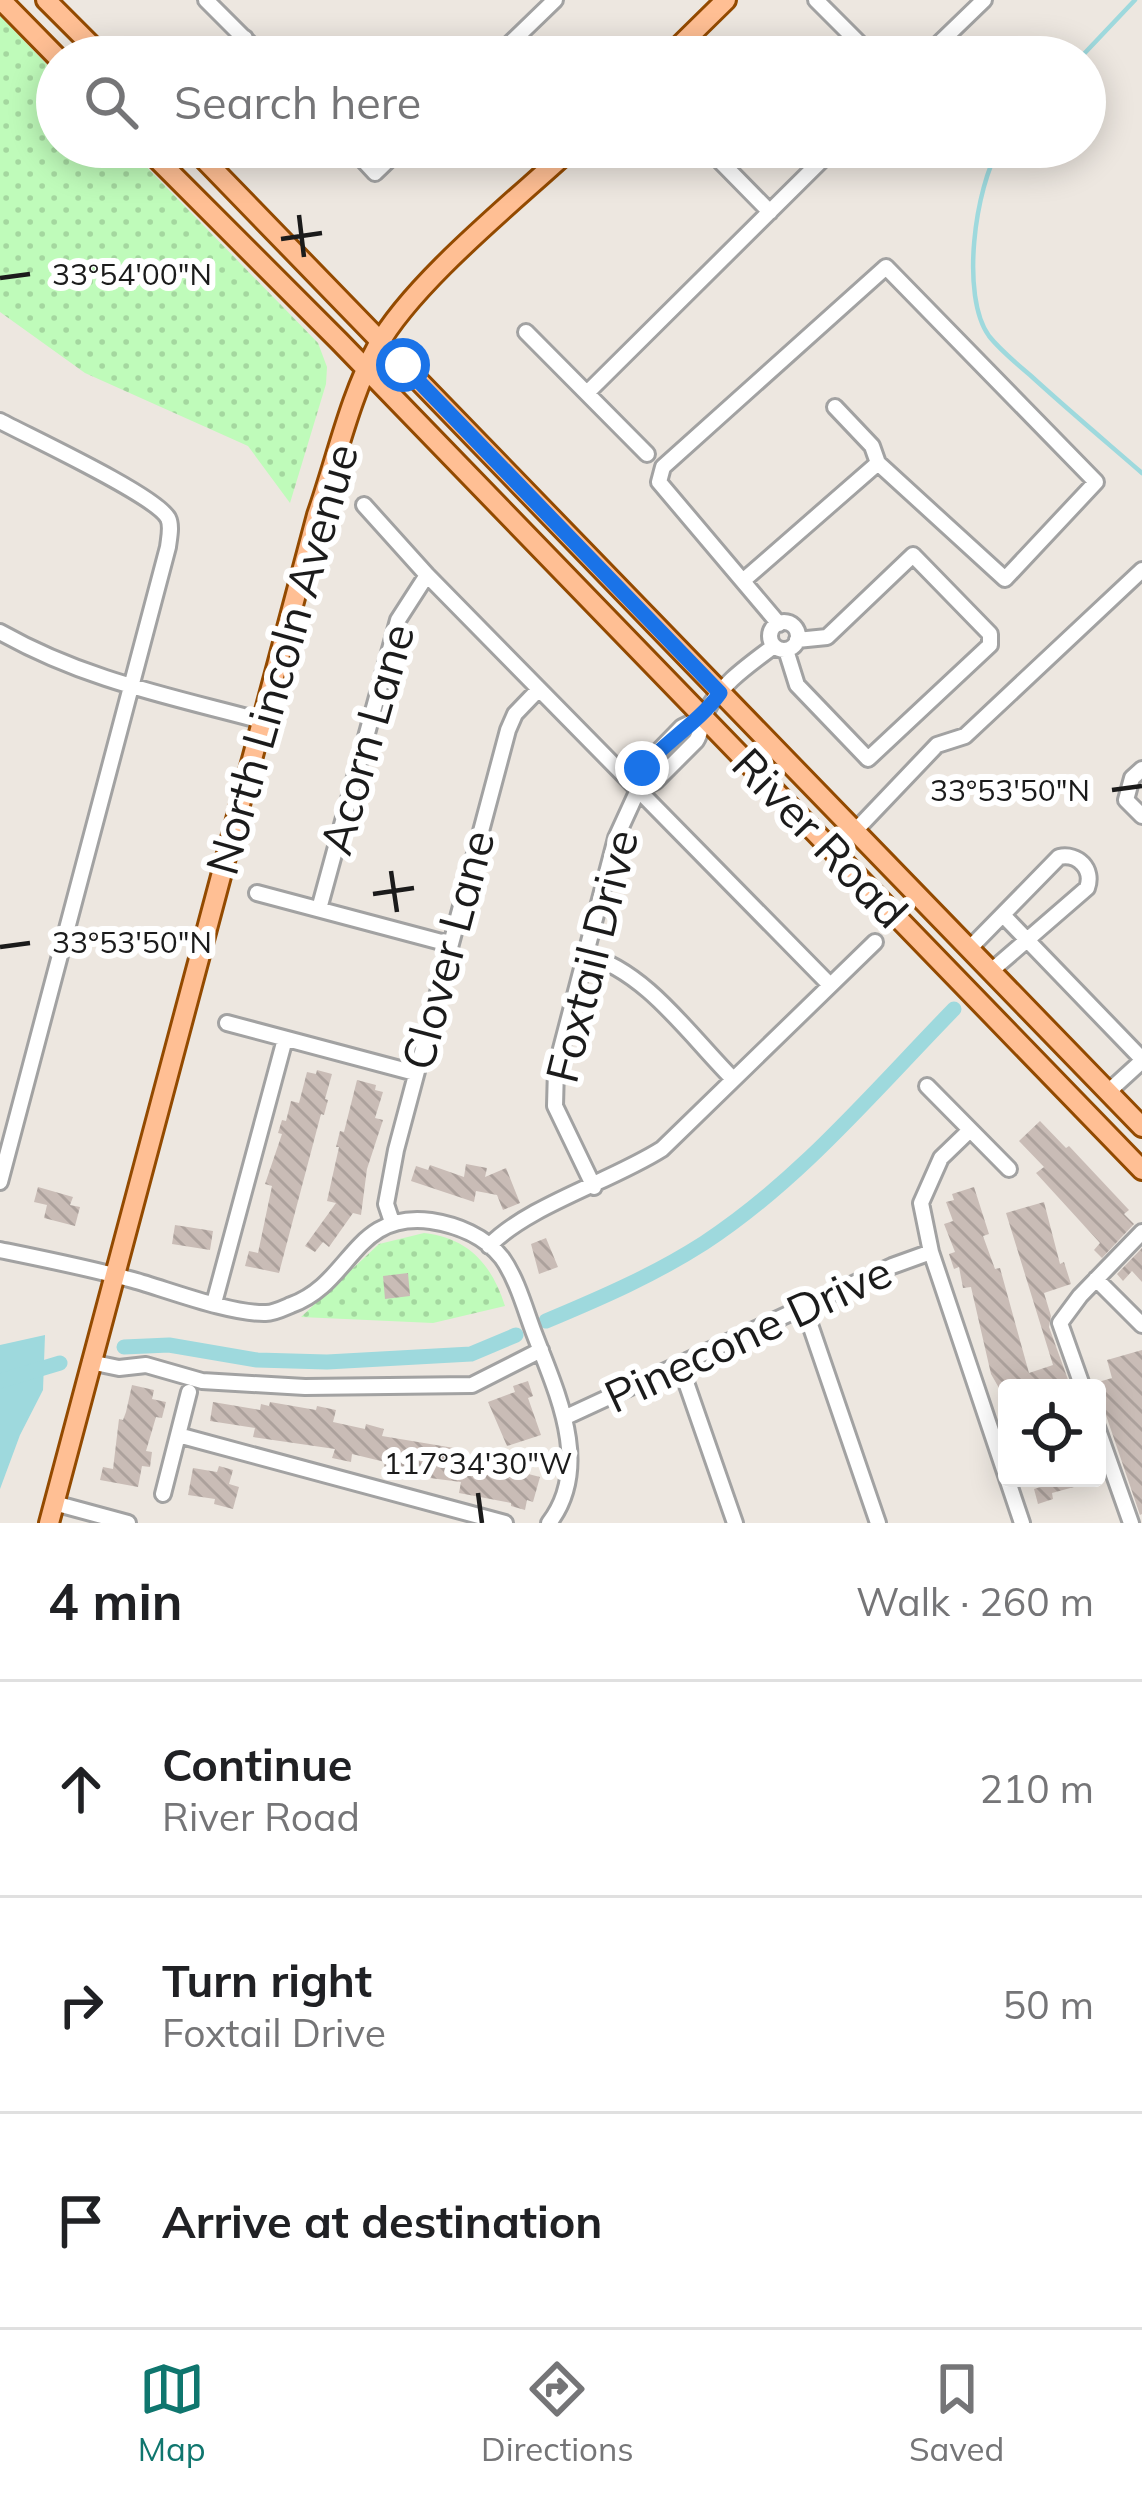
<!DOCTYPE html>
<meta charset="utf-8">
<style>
:root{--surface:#fff;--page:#f2f2f2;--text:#202124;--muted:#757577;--line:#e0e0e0;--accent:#0f766e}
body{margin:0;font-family:Mulish,sans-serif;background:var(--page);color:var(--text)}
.controls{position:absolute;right:36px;bottom:36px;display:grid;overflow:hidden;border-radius:12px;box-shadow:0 6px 30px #0003}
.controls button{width:108px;height:108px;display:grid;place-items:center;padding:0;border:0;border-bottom:3px solid var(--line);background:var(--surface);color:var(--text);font:60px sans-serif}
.stop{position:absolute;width:36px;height:36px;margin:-27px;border:9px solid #1a73e8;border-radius:50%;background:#fff}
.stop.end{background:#1a73e8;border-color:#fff;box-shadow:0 3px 12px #0008}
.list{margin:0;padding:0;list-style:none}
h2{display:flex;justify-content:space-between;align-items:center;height:156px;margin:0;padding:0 48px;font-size:51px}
h2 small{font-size:39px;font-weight:400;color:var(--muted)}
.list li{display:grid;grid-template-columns:78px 1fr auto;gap:36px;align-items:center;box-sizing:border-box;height:216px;padding:0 48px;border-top:3px solid var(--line)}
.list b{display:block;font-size:45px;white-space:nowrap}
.list p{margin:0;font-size:39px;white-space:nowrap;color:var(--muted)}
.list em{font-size:39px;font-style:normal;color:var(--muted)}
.icon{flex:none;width:66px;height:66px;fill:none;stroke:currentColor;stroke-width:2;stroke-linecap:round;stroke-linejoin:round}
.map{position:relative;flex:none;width:1142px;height:1523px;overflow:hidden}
.search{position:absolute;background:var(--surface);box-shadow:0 6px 30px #0003;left:36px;right:36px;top:36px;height:132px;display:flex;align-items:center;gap:30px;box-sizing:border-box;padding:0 42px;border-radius:66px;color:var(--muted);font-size:45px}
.sheet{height:804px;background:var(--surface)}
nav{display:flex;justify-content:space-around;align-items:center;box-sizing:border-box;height:168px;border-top:3px solid var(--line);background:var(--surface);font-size:33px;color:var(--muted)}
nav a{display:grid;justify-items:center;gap:6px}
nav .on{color:var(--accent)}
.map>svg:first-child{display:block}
.park{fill:url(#park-dots)}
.water{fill:#9ed9dd}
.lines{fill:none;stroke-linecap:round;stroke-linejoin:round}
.stream{stroke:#9ed9dd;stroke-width:4.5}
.canal{stroke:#9ed9dd;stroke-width:15}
.building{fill:url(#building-back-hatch)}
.minor-casing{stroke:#a2a2a2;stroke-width:20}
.major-casing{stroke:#934a00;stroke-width:24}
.minor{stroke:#fff;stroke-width:14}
.major{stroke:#ffbf94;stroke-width:18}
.route{stroke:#1a73e8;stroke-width:15}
.ticks{fill:none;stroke:#1b1b1b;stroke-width:4.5}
.labels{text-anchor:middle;stroke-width:12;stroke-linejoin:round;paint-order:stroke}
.street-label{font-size:45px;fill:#1b1b1b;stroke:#fff}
.ticks-label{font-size:30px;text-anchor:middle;fill:#1b1b1b;stroke:#fff;stroke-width:12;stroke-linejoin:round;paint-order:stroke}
</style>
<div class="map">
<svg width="1142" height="1523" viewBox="0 0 1142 1523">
<defs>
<pattern id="park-dots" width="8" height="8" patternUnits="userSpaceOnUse" patternTransform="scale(3)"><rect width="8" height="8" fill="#bffbba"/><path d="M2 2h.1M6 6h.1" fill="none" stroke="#a4d79f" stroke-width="1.8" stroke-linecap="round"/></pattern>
<pattern id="building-back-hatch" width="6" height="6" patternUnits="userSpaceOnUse" patternTransform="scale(3)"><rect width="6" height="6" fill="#c9bcb6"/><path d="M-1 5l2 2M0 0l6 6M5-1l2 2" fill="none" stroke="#aca19c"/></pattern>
</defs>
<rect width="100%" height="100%" fill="#ede7e0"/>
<path class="park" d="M0,16L57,75V147H127L318,343L327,367L326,384L290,503L248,446L85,373L0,312Z
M424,1233C469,1238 492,1265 505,1306L433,1323L301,1317L379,1244Z"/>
<path class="water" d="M45,1335L43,1390L20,1435L0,1489V1345Z"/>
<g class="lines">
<path class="stream" d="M1081,57L1135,0
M1000,147C975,187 960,296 989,336C1000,350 1016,363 1030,375C1066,408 1104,440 1142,473"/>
<path class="canal" d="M546,1321C601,1298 654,1275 704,1243C799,1181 875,1090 954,1009
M124,1347L169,1345L257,1360L327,1362L471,1354L516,1335
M0,1381L60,1363"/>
</g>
<path class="building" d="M317,1070L332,1074L325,1099L328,1100L324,1115L321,1114L279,1273L245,1266L249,1251L258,1253L272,1186L265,1184L282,1134L278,1133L282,1120L286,1121L291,1101L299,1103L307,1072L316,1074Z
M357,1080L376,1085L375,1090L383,1092L375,1118L383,1120L367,1169L361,1215L353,1213L329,1247L323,1242L315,1252L305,1246L336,1203L327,1201L339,1147H336L340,1131L344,1132Z
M1040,1121L1066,1148L1069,1146L1129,1210L1124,1214L1134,1224L1102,1258L1094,1250L1100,1243L1036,1173L1044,1167L1019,1141Z
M466,1164L487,1168L485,1177L506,1168L520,1203L503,1210L497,1195L476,1191L474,1202L411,1181L416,1166L428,1170L430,1165L464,1177Z
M38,1187L73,1197L70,1205L80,1207L75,1226L44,1218L47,1205L34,1202Z
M974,1187L989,1234L983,1236L995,1269L1000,1268L1029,1373L1053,1365L1006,1213L1044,1202L1060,1264L1064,1262L1071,1284L1044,1293L1051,1316L1049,1327L1071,1388H999L991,1374L971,1287L963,1288L959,1267L954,1269L949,1254L955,1252L944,1224L953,1221L946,1202L954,1200L952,1194Z
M175,1225L213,1231L210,1250L172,1244Z
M546,1238L558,1267L539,1274L531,1244Z
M1142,1248V1282L1132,1271L1123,1281L1117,1274Z
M408,1273L410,1296L385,1299L383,1276Z
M1142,1350V1514L1140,1515L1095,1383L1112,1378L1107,1360Z
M528,1381L533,1396L528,1398L541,1435L507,1446L488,1402L515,1392L513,1386Z
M132,1385L154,1390L152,1399L166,1402L162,1418L156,1417L146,1451L152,1452L150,1467L142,1466L138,1487L100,1480L103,1467L113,1469L119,1419L123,1420L126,1412Z
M213,1402L260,1410L261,1404L269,1406L270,1402L316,1410L317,1406L336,1410L333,1422L365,1429L366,1424L384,1429L382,1436L460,1449L459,1457L511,1463L509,1469L540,1477L533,1502L527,1500L525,1510L511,1506V1503L459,1493L461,1482L383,1472L385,1462L352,1454L351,1462L332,1458L335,1449L253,1437L255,1428L210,1421Z
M219,1466L233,1470L229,1484L239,1487L233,1509L214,1504L215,1499L188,1495L193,1468L217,1472Z
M1045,1478H1071L1074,1487L1052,1493L1053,1499L1038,1504L1034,1489L1047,1485Z"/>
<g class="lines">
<g class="minor-casing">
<path id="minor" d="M206,0L263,57
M816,0L873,57
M225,57L245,38
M496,57L555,0
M925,57L984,0
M351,147L375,173L402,147
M717,158L770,212
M526,332L647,454
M588,392L835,147
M0,421C30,437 155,495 168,518C172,526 169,538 168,547L0,1182
M364,505L427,575L829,984
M745,579L878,463
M770 636a14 14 0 1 1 28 0a14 14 0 1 1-28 0Z
M779,624L659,482L663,467L886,267L1096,482L1005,579L878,463L872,446L835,407
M0,632C85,680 169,696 262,721
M786,650L797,685L868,759L990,645V634L913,555L827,637L797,640
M1142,769L1132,778L1126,800L1142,816
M638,790L656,781L696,741C702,732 700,724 705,714C718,686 750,664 774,646
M855,831L937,745L965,736L1142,570
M257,893L449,944
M319,909L398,620L427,575
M1003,915L1142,1059
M969,949L1059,857C1078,853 1094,869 1087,888L991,971
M586,955C646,971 690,1036 733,1079
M227,1023L415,1073
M927,1086L1009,1169
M1108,1092L1142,1061
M970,1130L941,1158L921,1203L931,1252L1022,1523
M594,1187L555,1106L556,1068L616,838L638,790L642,768L682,727L703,717
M392,1222L386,1204L396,1150L508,730L515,714L539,689
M489,1246C529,1205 610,1182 662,1149L875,942
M0,1250C44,1259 89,1268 133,1280C169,1290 230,1314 266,1313C274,1313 284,1308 291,1305C352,1283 353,1211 431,1221C457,1225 485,1236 502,1258C517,1279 525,1309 534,1333C556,1391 593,1466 549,1523
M1096,1279L1142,1325
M214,1303L285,1039
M804,1307L878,1523
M90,1362L119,1368L146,1365L202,1381L305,1387L472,1385L541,1350
M680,1365L735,1523
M1083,1388L1060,1323L1080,1296L1142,1232
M566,1417L892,1266L931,1252
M1097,1427L1131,1523
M178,1435L505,1523
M163,1494L189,1392
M54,1503L128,1523"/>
</g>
<g class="major-casing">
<path id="major" d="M1,0L57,57
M46,0L103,57
M668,57L726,0
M145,147L339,341L1142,1170
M192,147L1142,1127
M49,1523L317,515C336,461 350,396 377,347C413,282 516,200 573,147"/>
</g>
<use href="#minor" class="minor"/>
<use href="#major" class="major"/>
</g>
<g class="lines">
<path class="route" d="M403,365L720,693C700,721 668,740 642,768"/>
</g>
<path class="ticks" d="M299,215L304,257M281,239L322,233M0,278L30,274M1112,790L1142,786M391,871L397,912M373,894L414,888M0,947L30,943M478,1493L482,1523"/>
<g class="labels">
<g class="street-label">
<text transform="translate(282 659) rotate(-74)" y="16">North Lincoln Avenue</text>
<text transform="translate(367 739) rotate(-74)" y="16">Acorn Lane</text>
<text transform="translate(820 838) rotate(46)" y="16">River Road</text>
<text transform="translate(448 950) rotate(-75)" y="16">Clover Lane</text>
<text transform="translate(592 956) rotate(-76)" y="16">Foxtail Drive</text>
<text transform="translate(748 1334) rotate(-25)" y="16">Pinecone Drive</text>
</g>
</g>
<g class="ticks-label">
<text x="132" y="285">33°54'00"N</text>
<text x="1010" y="801">33°53'50"N</text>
<text x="132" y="953">33°53'50"N</text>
<text x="478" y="1474">117°34'30"W</text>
</g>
</svg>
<div class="controls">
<button><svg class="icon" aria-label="locate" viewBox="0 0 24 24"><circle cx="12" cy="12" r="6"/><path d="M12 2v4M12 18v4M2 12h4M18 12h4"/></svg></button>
</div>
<div class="stop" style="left:403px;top:365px"></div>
<div class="stop end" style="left:642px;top:768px"></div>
<div class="search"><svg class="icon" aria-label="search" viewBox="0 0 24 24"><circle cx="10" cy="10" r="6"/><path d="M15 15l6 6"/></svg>Search here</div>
</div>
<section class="sheet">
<h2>4 min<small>Walk · 260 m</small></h2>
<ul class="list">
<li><svg class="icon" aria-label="ahead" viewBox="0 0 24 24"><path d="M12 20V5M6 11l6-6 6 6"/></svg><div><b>Continue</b><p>River Road</p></div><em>210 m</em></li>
<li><svg class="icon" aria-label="right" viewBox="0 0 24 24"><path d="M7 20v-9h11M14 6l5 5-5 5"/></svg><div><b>Turn right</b><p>Foxtail Drive</p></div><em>50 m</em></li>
<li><svg class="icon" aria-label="arrive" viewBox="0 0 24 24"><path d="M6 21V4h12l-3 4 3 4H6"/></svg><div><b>Arrive at destination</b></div></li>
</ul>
</section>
<nav>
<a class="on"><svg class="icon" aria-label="map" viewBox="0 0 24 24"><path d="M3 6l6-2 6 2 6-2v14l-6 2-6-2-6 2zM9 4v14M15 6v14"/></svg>Map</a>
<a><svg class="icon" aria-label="directions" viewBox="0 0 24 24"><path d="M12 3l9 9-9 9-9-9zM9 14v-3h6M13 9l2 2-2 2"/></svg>Directions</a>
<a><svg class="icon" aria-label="saved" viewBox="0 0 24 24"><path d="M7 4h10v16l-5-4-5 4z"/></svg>Saved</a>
</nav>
